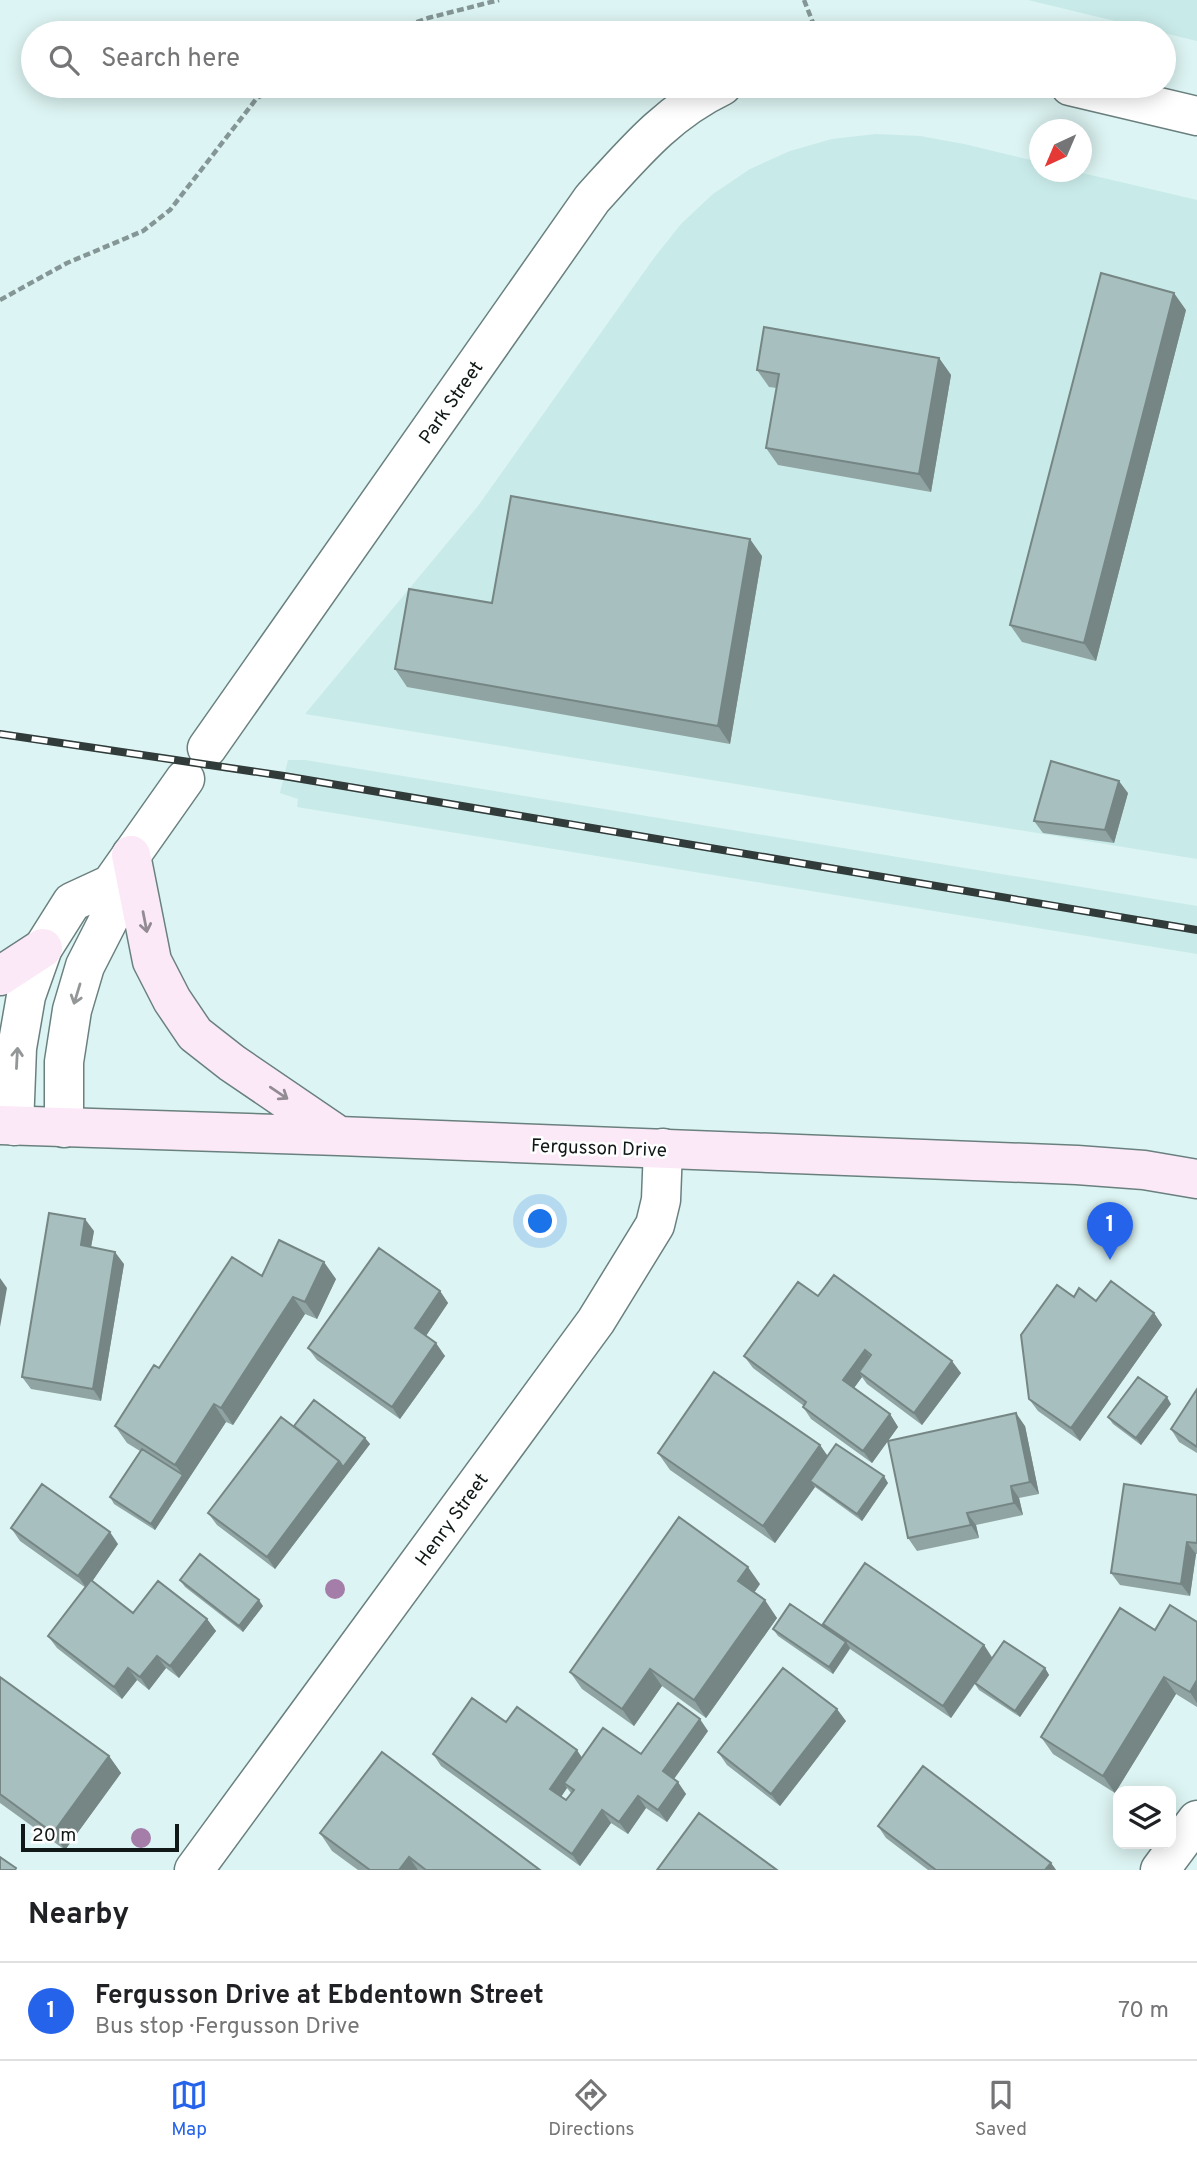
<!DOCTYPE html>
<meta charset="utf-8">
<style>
:root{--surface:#fff;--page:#f6f6f6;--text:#202124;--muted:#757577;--line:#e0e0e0;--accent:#2563eb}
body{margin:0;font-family:Overpass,sans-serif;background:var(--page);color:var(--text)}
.controls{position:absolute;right:21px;bottom:21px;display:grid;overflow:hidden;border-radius:14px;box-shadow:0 4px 18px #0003}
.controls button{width:63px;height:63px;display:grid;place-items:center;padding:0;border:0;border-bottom:2px solid var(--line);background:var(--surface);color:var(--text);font:35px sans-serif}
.compass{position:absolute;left:1029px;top:119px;width:63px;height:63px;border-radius:50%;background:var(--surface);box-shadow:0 4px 18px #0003;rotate:224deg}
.scale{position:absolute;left:21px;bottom:18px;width:158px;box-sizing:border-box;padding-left:7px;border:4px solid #101818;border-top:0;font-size:19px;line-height:24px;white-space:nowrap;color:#101818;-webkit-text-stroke:5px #fff;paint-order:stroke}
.you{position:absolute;left:541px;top:1222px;width:24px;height:24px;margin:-18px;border:5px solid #fff;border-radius:50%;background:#1a73e8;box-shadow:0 0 0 10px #1a73e833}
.badge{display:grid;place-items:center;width:46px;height:46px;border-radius:50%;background:var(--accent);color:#fff;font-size:23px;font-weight:700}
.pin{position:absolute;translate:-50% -58px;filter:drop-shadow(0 2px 4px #0008)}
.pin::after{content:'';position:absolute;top:37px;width:24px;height:21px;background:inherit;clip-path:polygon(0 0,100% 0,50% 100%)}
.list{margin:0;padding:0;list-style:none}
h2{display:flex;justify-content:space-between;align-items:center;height:91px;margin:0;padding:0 28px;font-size:30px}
h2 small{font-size:23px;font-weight:400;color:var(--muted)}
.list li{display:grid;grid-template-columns:46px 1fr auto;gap:21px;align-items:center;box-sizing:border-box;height:98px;padding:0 28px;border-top:2px solid var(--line)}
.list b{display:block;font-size:26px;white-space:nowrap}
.list p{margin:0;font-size:23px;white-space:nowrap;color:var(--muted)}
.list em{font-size:23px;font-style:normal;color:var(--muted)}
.icon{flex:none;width:38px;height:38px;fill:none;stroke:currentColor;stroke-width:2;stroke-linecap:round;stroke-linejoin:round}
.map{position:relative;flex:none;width:1197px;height:1870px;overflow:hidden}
.search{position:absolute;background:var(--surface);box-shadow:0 4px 18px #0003;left:21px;right:21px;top:21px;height:77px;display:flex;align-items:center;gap:18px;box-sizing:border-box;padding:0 24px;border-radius:38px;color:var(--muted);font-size:26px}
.sheet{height:189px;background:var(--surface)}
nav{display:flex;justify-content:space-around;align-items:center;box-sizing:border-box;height:98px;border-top:2px solid var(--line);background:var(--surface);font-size:19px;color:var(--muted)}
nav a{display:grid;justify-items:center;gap:4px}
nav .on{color:var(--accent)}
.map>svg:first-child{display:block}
.built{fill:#c8eae8}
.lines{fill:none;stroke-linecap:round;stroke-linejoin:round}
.minor-casing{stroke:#6a807f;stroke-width:41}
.tertiary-casing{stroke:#6a807f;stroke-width:41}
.secondary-casing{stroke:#6a807f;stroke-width:41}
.path{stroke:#859696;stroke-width:4.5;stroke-dasharray:7 3.5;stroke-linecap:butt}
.minor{stroke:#fff;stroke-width:38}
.tertiary{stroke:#fff;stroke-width:38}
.secondary{stroke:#fce9f8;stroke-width:38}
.rail-casing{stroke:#303b3a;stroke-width:8}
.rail{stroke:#fff;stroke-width:5;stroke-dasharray:16;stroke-linecap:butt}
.tree{fill:#a47da8}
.wall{fill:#90a4a3;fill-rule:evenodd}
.shaded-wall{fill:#758685}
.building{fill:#a7bfbe;stroke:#758685;stroke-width:2}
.oneway{stroke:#928b93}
.oneway2{stroke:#939797}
.labels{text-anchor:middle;stroke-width:5;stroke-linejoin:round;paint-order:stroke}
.street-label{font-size:19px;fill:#101818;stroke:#fff}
</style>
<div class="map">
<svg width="1197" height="1870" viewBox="0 0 1197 1870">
<rect width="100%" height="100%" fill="#dcf4f3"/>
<path class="built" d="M1028,0H1197V41L1164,33Z
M876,134L920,136L964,144L1039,162L1040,172H1078L1197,200V859L305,714L478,506L654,258L681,224L713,194L750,169L790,151L832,139Z
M288,760H305L1197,906V954L297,807L298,799L280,793Z"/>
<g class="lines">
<g class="minor-casing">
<path id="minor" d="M194,1870L596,1321L655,1225L661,1200L663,1148
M1160,1870L1197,1820"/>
</g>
<g class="tertiary-casing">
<path id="tertiary" d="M1070,86L1197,116
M207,748L592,199C632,155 667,112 722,86
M14,1126L17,1048L26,996L43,948L72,902L111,884L185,779
M64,1128V1062L72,1010L85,966L111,915V884"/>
</g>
<g class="secondary-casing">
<path id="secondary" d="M131,855L152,961L172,1000L195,1034L232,1063L339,1136
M0,976L43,948
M0,1125L339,1136L1077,1165L1144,1170L1197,1179"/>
</g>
<path class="path" d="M804,0L817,33
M387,33L428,18L499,0
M0,300L67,263L143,231L170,210L257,98L279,86"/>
<use href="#minor" class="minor"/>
<use href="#tertiary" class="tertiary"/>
<use href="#secondary" class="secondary"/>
<g class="rail-casing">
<path id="rail" d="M0,734L284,776L1197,930"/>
</g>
<use href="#rail" class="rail"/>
</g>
<g class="tree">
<circle cx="335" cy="1589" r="10"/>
<circle cx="141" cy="1838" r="10"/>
</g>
<path class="wall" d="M1186,310L1096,661L1022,642L1010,625Z
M939,358L951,375L931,492L778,465L766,448L777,388L769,387L757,370Z
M762,556L730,744L407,687L395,669L492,603Z
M1128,793L1114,843L1043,833L1034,821Z
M94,1231L91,1247L124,1264L101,1401L31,1389L22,1377Z
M262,1276L336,1279L317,1319L305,1314L233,1425L226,1422L155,1530L114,1504L110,1497L140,1451L127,1443L115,1426L159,1368Z
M440,1291L448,1303L426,1336L445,1356L400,1419L317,1360L308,1348Z
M818,1296L961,1373L922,1425L867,1384L862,1377L854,1388L890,1414L898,1427L872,1463L811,1419L803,1407L804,1406L753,1368L744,1356Z
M1074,1297L1154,1313L1162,1325L1080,1441L1038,1411L1029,1399Z
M1197,1389V1453L1179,1442L1171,1429Z
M1171,1404L1141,1445L1113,1424L1108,1417Z
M294,1426L365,1438L370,1444L275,1569L217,1525L208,1513Z
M1025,1426L1039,1494L1019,1498L1023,1515L976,1525L979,1538L917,1551L908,1538Z
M820,1445L827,1456L888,1483L862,1521L815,1487L775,1543L670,1470L658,1453Z
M1197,1495V1554H1196L1190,1596L1120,1585L1111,1573Z
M11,1528L118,1544L92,1581L133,1613L207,1619L216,1631L179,1678L166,1668L149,1690L137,1680L122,1699L57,1648L48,1636L86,1588L20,1541Z
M180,1580L263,1606L243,1632L185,1587Z
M760,1584L754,1593L777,1618L706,1718L662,1686L634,1726L582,1689L570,1672Z
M1197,1622V1707L1176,1694L1115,1793L1053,1754L1041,1737L1155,1630Z
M823,1624L984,1645L992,1657L1045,1668L1049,1675L1020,1717L979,1690L975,1684L951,1718L850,1649L833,1674L778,1636L773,1629H826Z
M0,1677L109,1756L121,1773L65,1850L0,1803Z
M846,1721L780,1806L727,1765L718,1752Z
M506,1722L582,1758L641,1754L708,1731L674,1779L686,1794L667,1822L646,1808L628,1834L611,1823L580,1866L441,1766L433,1754ZM567,1788L571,1793L566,1800L561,1797Z
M878,1826L1051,1863L1056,1870H928L886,1838Z
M320,1833L540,1870H358L332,1851Z"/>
<path class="shaded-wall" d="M1174,293L1186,310L1096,661L1084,643Z
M939,358L951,375L931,492L919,474Z
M750,539L762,556L730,744L718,726Z
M1119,781L1128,793L1114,843L1105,830Z
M85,1219L94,1231L89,1258L81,1245Z
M115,1252L124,1264L101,1401L93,1389Z
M324,1262L336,1279L317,1319L305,1302Z
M0,1278L7,1288L0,1327Z
M440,1291L448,1303L423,1340L415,1328Z
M293,1297L305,1314L233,1425L221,1408Z
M1154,1313L1162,1325L1080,1441L1071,1428Z
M436,1343L445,1356L400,1419L392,1407Z
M865,1350L874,1362L859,1372L862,1377L851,1392L843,1380Z
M952,1361L961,1373L922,1425L914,1413Z
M1167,1397L1171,1404L1141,1445L1136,1438Z
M214,1404L226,1422L155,1530L151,1524L183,1475L175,1465Z
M1016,1413L1025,1426L1039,1494L1030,1482Z
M890,1414L898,1427L872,1463L863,1451Z
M365,1438L370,1444L275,1569L267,1557L339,1461Z
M820,1445L832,1462L810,1481L815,1487L775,1543L763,1526Z
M884,1476L888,1483L862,1521L857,1514Z
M1011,1486L1019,1498L1023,1515L1014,1503Z
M967,1513L976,1525L979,1538L971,1525Z
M110,1532L118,1544L87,1589L78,1576Z
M1187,1542L1196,1554L1190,1596L1181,1584Z
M748,1567L760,1584L750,1598L738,1581Z
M259,1600L263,1606L243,1632L239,1626Z
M765,1600L777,1618L706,1718L694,1700Z
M207,1619L216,1631L179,1678L170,1666Z
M846,1642L850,1648L833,1674L829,1667Z
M984,1645L992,1658L951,1718L943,1706Z
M157,1656L166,1668L149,1690L140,1677Z
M128,1668L137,1680L122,1699L114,1687Z
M1045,1668L1049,1675L1020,1717L1015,1711Z
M650,1669L662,1686L634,1726L622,1709Z
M1164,1677L1176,1694L1115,1793L1103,1776Z
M1197,1680V1703L1190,1692Z
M837,1709L846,1721L780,1806L771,1794Z
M700,1719L708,1731L671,1783L663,1771Z
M577,1750L585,1762L564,1783L567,1788L558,1801L550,1789Z
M109,1756L121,1773L65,1850L53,1833Z
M678,1782L686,1794L667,1822L658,1810Z
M638,1796L646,1808L628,1834L619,1822Z
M602,1810L611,1823L580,1866L572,1854Z
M409,1857L418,1870H399Z
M1051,1863L1056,1870H1045Z"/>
<path class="building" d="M1101,273L1174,293L1084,643L1010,625Z
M764,327L939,358L919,474L766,448L779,374L757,370Z
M511,496L750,539L718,726L395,669L409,589L492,603Z
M1051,761L1119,781L1105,830L1034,821Z
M49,1213L85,1219L81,1245L115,1252L93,1389L22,1377Z
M279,1240L324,1262L305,1302L293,1297L221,1408L214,1404L175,1465L115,1426L154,1365L159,1368L232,1257L262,1276Z
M379,1248L440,1291L415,1328L436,1343L392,1407L308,1348Z
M834,1275L952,1361L914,1413L859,1372L871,1355L865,1350L843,1380L890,1414L863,1451L803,1407L806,1402L744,1356L798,1282L818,1296Z
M1111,1281L1154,1313L1071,1428L1029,1399L1021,1335L1057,1285L1074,1297L1079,1288L1096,1301Z
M714,1372L820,1445L763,1526L658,1453Z
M1138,1377L1167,1397L1136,1438L1108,1417Z
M1197,1389V1447L1171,1429Z
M314,1400L365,1438L343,1467L339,1461L294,1426Z
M1016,1413L1030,1482L1011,1486L1014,1503L967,1513L971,1525L908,1538L888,1441Z
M281,1417L339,1461L267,1557L208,1513Z
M836,1444L884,1476L857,1514L810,1481Z
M142,1449L183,1475L151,1524L110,1497Z
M42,1484L110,1532L78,1576L11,1528Z
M1124,1484L1197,1495V1543L1187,1542L1181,1584L1111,1573Z
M679,1517L748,1567L738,1581L765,1600L694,1700L650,1669L622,1709L570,1672Z
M200,1554L259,1600L239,1626L180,1580Z
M865,1563L984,1645L943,1706L823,1624Z
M91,1580L133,1613L158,1581L207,1619L170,1666L157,1656L140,1677L128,1668L114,1687L48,1636Z
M790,1604L846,1642L829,1667L773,1629Z
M1170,1605L1197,1622V1680L1190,1692L1164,1677L1103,1776L1041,1737L1120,1608L1155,1630Z
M1004,1641L1045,1668L1015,1711L975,1683Z
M783,1668L837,1709L771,1794L718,1752Z
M0,1677L109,1756L53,1833L0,1794Z
M472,1698L506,1722L517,1707L577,1750L550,1789L566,1800L574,1790L564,1783L603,1728L641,1754L678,1703L700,1719L663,1771L678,1782L658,1810L638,1796L619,1822L602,1810L572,1854L433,1754Z
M382,1752L540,1870H426L409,1857L399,1870H370L320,1833Z
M923,1766L1051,1863L1045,1870H936L878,1826Z
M699,1813L777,1870H657Z
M0,1857L16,1868L15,1870H0Z"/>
<defs><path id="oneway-shaft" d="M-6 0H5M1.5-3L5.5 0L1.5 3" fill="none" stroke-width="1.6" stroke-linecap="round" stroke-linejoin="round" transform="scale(1.75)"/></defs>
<g class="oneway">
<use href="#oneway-shaft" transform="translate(145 922) rotate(79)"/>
<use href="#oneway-shaft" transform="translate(279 1093) rotate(34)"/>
</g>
<g class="oneway2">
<use href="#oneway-shaft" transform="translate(77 994) rotate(107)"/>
<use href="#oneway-shaft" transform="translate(17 1058) rotate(-87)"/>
</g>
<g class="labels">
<g class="street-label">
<text transform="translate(450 402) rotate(-55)" y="7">Park Street</text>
<text transform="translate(599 1147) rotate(2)" y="7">Fergusson Drive</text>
<text transform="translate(451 1519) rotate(-54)" y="7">Henry Street</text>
</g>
</g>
</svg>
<div class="controls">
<button><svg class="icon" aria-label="layers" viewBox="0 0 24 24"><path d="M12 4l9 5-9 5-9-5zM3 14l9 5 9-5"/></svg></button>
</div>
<svg class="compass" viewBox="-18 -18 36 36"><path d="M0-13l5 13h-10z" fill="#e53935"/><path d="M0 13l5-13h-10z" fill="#757577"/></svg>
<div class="scale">20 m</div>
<div class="you"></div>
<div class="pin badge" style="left:1110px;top:1260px">1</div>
<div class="search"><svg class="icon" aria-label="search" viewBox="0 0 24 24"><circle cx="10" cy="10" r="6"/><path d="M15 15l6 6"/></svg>Search here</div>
</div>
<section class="sheet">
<h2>Nearby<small></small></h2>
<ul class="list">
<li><span class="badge">1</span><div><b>Fergusson Drive at Ebdentown Street</b><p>Bus stop · Fergusson Drive</p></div><em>70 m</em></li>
</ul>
</section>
<nav>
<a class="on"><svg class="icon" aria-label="map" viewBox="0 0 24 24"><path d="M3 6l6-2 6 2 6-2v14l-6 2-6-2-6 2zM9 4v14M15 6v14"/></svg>Map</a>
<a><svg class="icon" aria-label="directions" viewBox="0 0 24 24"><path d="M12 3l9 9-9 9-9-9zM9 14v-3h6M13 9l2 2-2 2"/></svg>Directions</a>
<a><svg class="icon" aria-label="saved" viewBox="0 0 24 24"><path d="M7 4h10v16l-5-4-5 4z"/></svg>Saved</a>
</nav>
